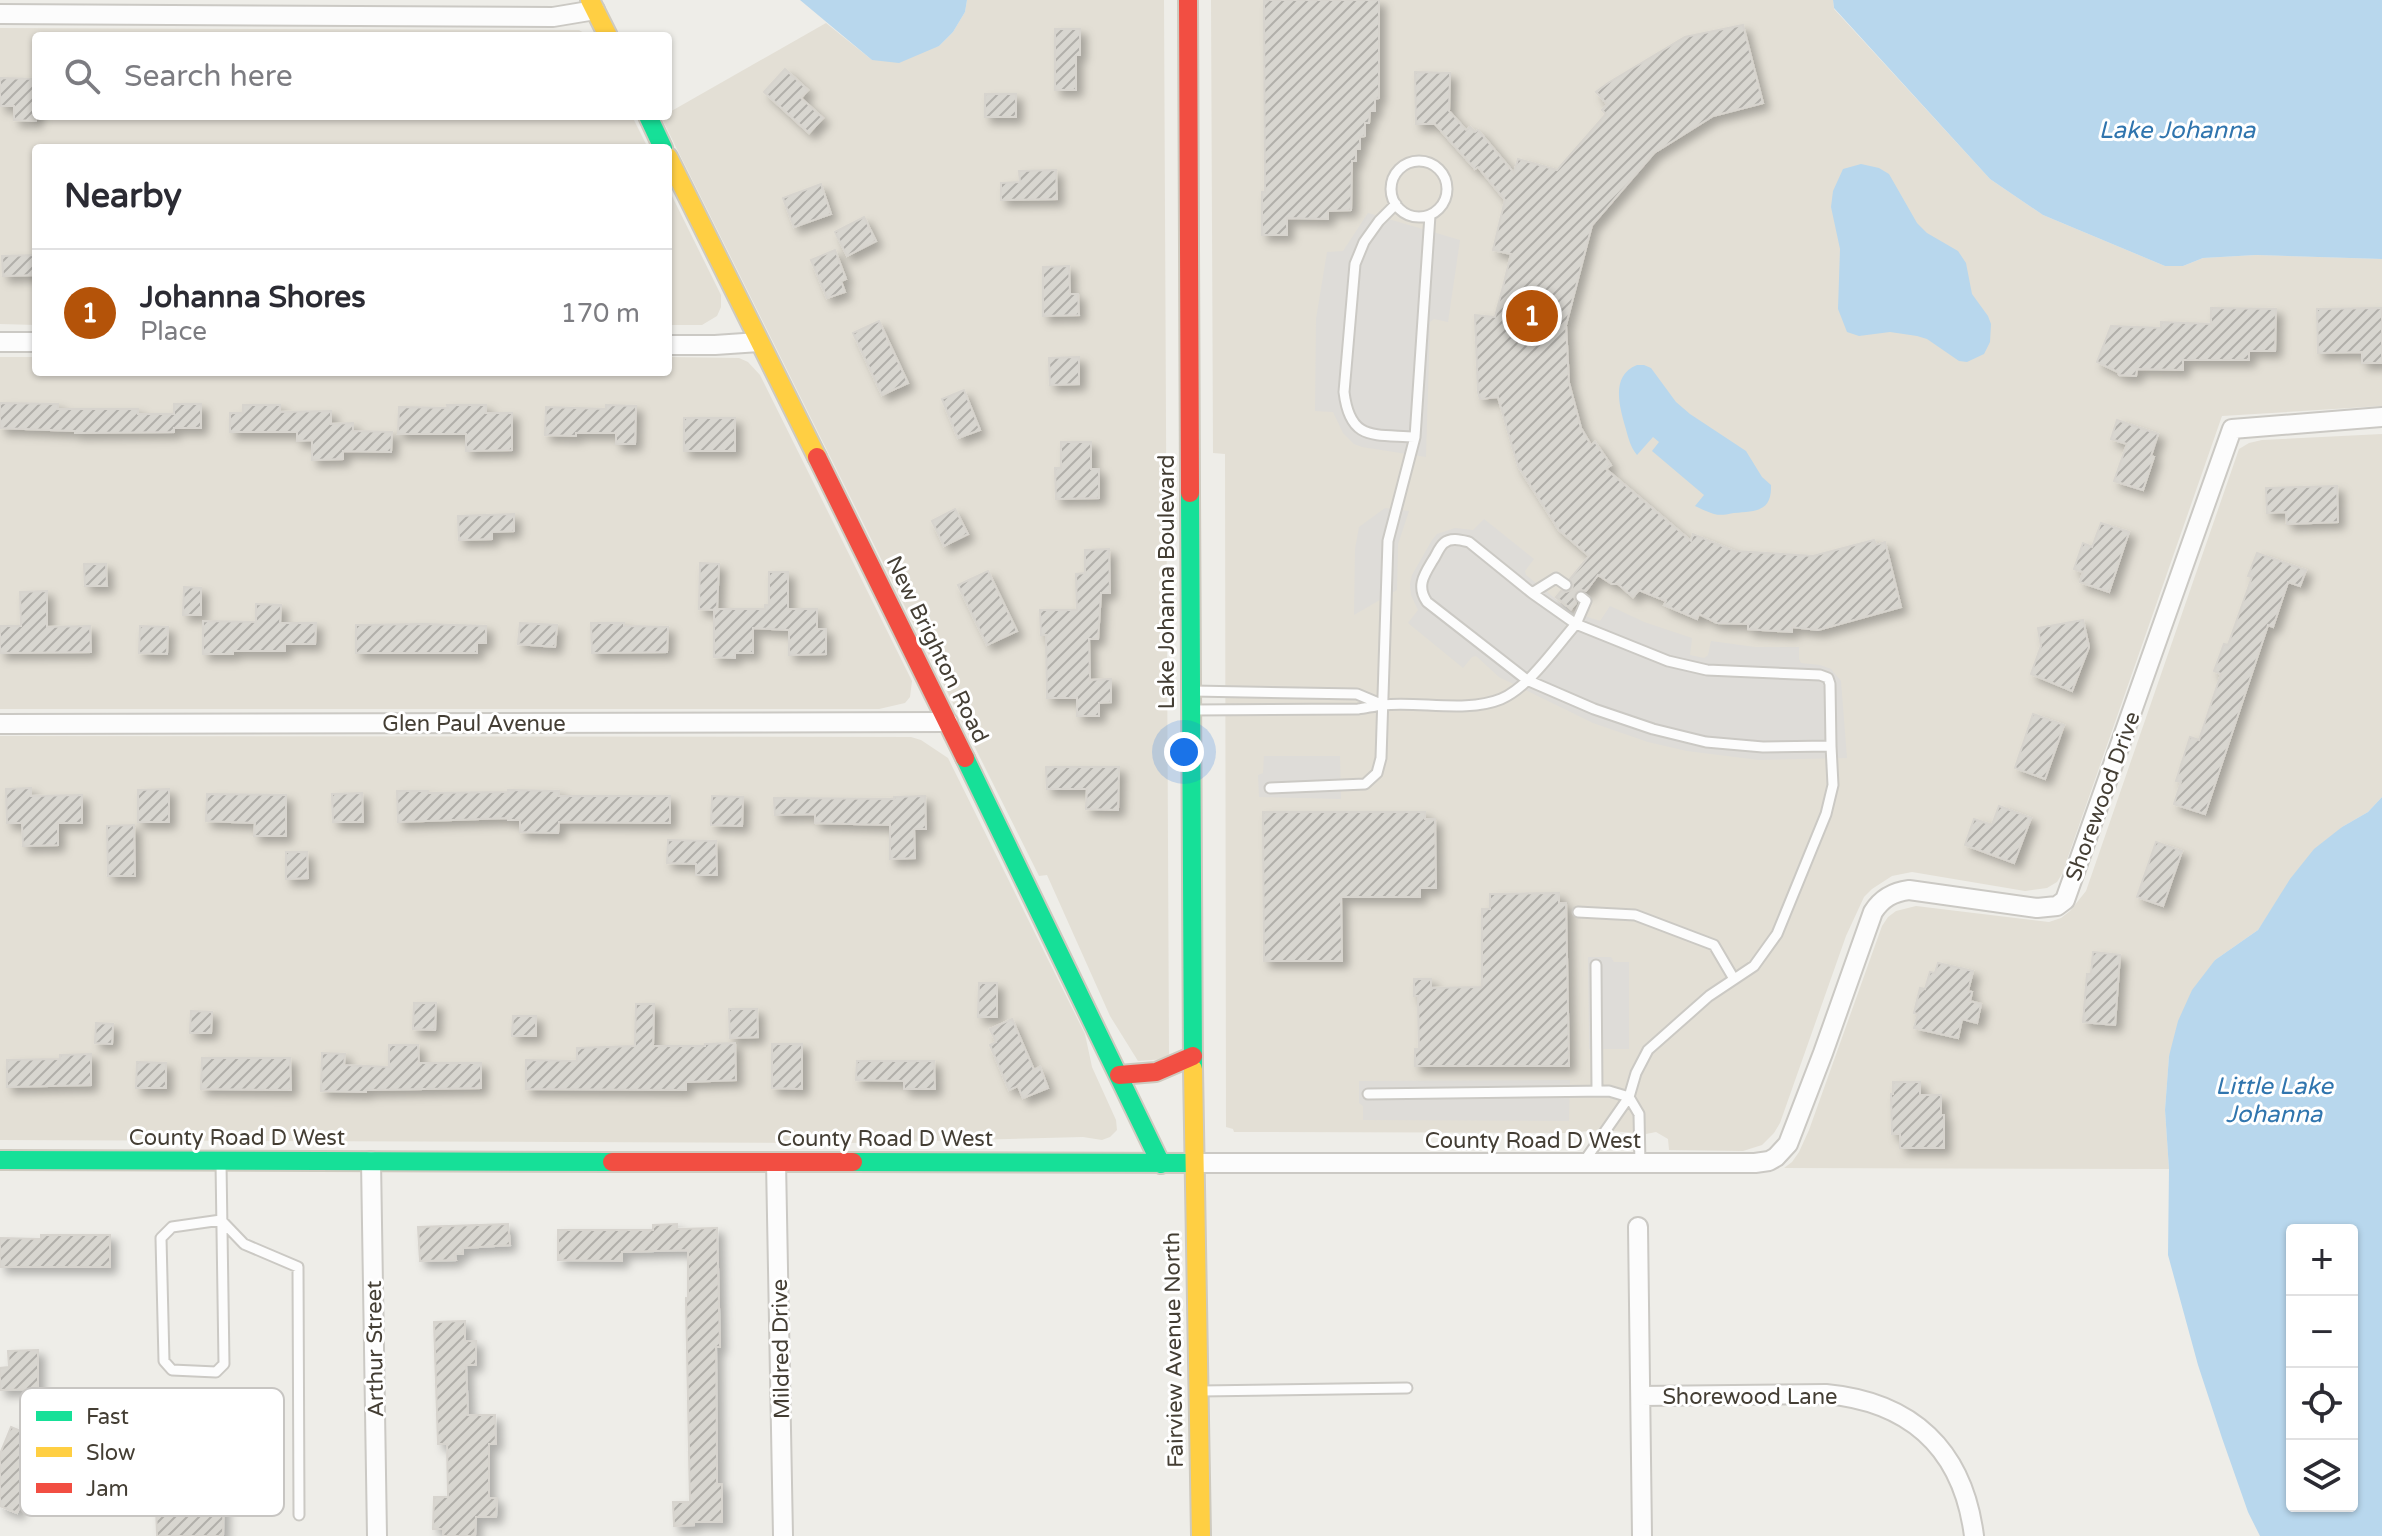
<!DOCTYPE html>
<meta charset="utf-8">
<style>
:root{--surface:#fff;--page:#f2f2f3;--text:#2b2b33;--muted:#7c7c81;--line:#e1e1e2;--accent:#b45309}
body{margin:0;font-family:"Varela Round",sans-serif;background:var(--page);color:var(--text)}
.controls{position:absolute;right:24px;bottom:24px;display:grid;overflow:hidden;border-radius:8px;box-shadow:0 2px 6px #0004}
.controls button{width:72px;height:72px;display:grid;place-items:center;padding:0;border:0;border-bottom:2px solid var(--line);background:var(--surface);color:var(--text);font:40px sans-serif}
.you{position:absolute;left:1184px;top:752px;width:28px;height:28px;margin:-20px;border:6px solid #fff;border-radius:50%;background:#1a73e8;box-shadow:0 0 0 12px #1a73e833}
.badge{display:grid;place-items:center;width:52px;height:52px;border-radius:50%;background:var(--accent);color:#fff;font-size:26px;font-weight:700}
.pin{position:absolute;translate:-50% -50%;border:4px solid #fff;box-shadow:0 2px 8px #0006}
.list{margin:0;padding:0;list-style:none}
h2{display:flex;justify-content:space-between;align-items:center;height:104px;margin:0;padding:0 32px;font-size:34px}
h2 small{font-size:26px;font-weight:400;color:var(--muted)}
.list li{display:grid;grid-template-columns:52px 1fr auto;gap:24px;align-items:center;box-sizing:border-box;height:128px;padding:0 32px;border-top:2px solid var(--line)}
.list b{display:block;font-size:30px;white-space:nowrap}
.list p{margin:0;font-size:26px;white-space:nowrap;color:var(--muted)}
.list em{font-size:26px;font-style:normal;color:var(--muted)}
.icon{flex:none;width:44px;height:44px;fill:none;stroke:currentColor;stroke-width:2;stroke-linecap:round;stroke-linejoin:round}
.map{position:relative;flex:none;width:2382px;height:1536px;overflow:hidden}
.search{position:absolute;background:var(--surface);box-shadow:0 2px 6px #0004;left:32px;top:32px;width:640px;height:88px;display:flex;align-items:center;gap:20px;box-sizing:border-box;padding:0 28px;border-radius:8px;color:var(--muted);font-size:30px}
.panel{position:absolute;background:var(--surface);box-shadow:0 2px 6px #0004;left:32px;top:144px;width:640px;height:232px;border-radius:8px}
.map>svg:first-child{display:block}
.residential{fill:#e3dfd5}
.parking{fill:#dedcd8}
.water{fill:#b8d7ed;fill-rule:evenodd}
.building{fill:url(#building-hatch);stroke:#d7d4ce;stroke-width:2;filter:url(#shadow)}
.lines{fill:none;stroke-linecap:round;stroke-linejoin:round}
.lane-casing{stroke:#cbc9c4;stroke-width:13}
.street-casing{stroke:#cbc9c4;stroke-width:22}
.fast-casing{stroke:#cecabf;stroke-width:22}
.slow-casing{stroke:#cecabf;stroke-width:22}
.jam-casing{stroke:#cecabf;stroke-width:22}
.lane{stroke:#fcfcfc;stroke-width:9}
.street{stroke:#fcfcfc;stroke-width:18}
.fast{stroke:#16e098;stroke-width:18}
.slow{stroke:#ffcf43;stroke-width:18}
.jam{stroke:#f24e42;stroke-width:18}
.labels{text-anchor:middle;stroke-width:6;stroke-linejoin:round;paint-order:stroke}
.street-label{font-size:22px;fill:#443e34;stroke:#fff}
.water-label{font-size:24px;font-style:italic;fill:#3075ae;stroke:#fff}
.key{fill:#fff;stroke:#c7c5c2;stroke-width:2}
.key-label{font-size:22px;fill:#443e34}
</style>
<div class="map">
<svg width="2382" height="1536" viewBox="0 0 2382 1536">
<defs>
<pattern id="building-hatch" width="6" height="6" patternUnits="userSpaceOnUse" patternTransform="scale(2)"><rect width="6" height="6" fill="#d8d6d0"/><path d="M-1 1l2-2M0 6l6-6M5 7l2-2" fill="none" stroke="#b1afaa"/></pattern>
<filter id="shadow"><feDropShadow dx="6" dy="6" stdDeviation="4" flood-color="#0004"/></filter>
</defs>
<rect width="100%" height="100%" fill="#eeede8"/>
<path class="residential" d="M967,0H1164L1169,1054L1166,1059L1138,1061L1110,1016L1047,875L1039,876L661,117L668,116V113L826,23L872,60L939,46L953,32L965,12Z
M1211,0H1833L1834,9L1990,179L2043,215L2165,266H2183L2203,258L2256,255L2382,259V406L2222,416L2062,874L2057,882L2047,888L2025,891L1912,872L1892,876L1872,889L1864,897L1846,936L1780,1123L1774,1133L1762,1145L1743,1151L1669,1150L1668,1139L1656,1132L1646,1134L1600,1130L1569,1133L1234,1132L1233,1129L1226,1127L1225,454L1213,453Z
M0,28L579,30L589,36H36V116H632L648,148H36V325L0,324Z
M668,188L721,295V307L717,316L702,325H668Z
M0,357H36V372H668V357L739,358L748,362L760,375L912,681L910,697L905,703L879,709H0Z
M2382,434V797L2368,812L2342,827L2274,906L2258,930L2215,960L2169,1056L2165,1110L2169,1169L1784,1168L1792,1162L1799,1152L1809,1130L1882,926L1888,917L1896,911L1916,906L2049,922L2061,918L2070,911L2086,891L2239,449L2249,443L2262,440Z
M0,736L911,737L921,740L948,758L1085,1034L1092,1067L1116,1120L1117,1130L1110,1137L1102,1140L1083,1137L850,1143L0,1140Z"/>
<path class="parking" d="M1368,213L1460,240L1448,322L1434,319L1430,322L1426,457L1362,447L1354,444L1343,433L1333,412L1315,411L1316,319L1327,252L1343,251Z
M1385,508L1409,511L1398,544L1397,590L1354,615L1355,549L1359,527Z
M1484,519L1534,559L1525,571L1526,575L1572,612L1600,621L1610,606L1644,622L1692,638L1690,655L1704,658L1708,655L1711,641L1755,647H1799V659L1801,663L1820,665L1831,669L1841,681L1847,758L1759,760L1687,751L1648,742L1593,723L1499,677L1476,656L1472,657L1463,668L1408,623L1418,610L1411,595L1410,584L1412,575L1432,540L1437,534L1455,528L1473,530Z
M1264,756H1340L1341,799L1259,797L1258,775L1263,773Z
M1588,957H1611L1614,962H1629V1049H1589Z
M1570,1080L1569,1121L1363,1120V1106L1359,1103V1081Z"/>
<path class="water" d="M800,0H967L965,12L953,32L939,46L899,63L872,60Z
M1833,0H2382V259L2256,255L2203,258L2183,266H2165L2043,215L1990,179L1834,8Z
M1861,164L1879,168L1889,174L1917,223L1927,233L1958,251L1966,263L1972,294L1988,316L1991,324L1990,342L1984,354L1967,362L1959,361L1927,339L1917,336L1890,332L1859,336L1847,332L1838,309L1840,249L1831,207L1833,191L1843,169Z
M1637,365H1644L1651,368L1676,402L1690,414L1746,451L1762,477L1771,485C1772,512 1756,511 1734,513C1728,514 1721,516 1714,514C1708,512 1701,509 1695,506L1704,495L1652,451L1659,442L1653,437L1637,455C1630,447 1628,436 1625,426C1619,405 1611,375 1637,365Z
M2382,797V1536H2260L2248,1512L2222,1438L2198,1365L2168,1255L2169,1169L2165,1110L2169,1056L2178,1021L2192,990L2215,960L2258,930L2290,879L2314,849L2342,827L2368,812ZM2292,1230H2352V1506H2292Z"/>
<path class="building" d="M1264,0H1379V98L1375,99V111H1370L1369,123H1365V136L1360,137V149H1356V161H1352L1351,210L1328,211V219L1287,218V235H1262V192H1265Z
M1743,25L1763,103L1713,116L1654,153L1592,225L1566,325L1569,383L1581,428L1591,445L1595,442L1611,465L1606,469L1691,541L1693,534L1734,551L1813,556L1874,540L1876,545L1885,542L1901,607L1818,630L1792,627V632L1748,629V624L1717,623L1699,614L1697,619L1664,605L1666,601L1639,590L1633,597L1618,584H1612L1598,575L1586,591L1581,590L1576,592L1574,597L1576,603L1571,609L1556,597L1561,591L1566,592L1572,590L1573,585L1570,579L1589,556L1559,530L1518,466L1498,397L1480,399L1478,392L1475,315L1495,317L1504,283L1511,254L1493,250L1505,200L1478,167L1475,169L1435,124H1416L1415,72L1450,73L1449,111L1466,130L1470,127L1475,132L1478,130L1514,173L1518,159L1557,170L1606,114L1602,110L1607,104L1596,92L1608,83L1685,37Z
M1055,29H1080V55H1076V90H1055Z
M785,69L808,90L801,98L823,118L809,133L764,92Z
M0,78L36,79V121L14,120V106H0Z
M985,94H1016V117H985Z
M1056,170L1057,199L1001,200V183L1020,182L1019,171Z
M821,184L831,214L794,227L783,198Z
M864,217L876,241L847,256L835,232Z
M835,250L846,279L841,281L845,292L827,298L811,260Z
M36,255V275L3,276L2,256Z
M1069,266L1070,294H1078L1079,315L1043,316V267Z
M2211,308L2276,309L2275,351H2249V360H2183V370L2137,369L2136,376L2119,375L2118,372L2097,362L2111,326L2161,328V322L2211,324Z
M2382,308V363H2362V352L2318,353L2317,309Z
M879,321L908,383L882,395L853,333Z
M1079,357V384L1050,385L1049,358Z
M964,390L980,430L958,438L942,399Z
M0,403L58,404V409H138V414H174V404H201V428H174V432L75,433V431L0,428Z
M243,405H280V412L331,411V424L353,423V431L392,432L391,452L343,451V459L312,460V440L297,441V432H230V413H243Z
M447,405H486V413H512V450L466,451V434H398L399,407L448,408Z
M606,405L636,406L635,444H616V433H576V436L545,435L546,407L606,409Z
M684,418H735V451H684Z
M2117,420L2158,434L2151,456L2154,457L2143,490L2114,481L2127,444L2111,439Z
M1061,442H1091V469H1099V498L1056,499L1055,468H1061Z
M2337,486L2338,522L2287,524L2286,512L2267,513L2266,488Z
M955,509L968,534L944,546L932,521Z
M514,514V531L492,532V539L459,540L458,516Z
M2101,523L2129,532L2109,592L2080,582L2083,572L2074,569L2083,543L2092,547Z
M1109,549L1110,593H1101L1098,639H1089L1090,680L1111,679V702L1099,703V716H1077V698H1047L1046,635H1041L1040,610H1077L1076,574L1085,573V550Z
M2257,553L2306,570L2300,586L2288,582L2273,627L2268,625L2205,814L2174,804L2181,782L2176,781L2190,737L2199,740L2221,674L2214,671L2224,644L2228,645L2252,577L2248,576Z
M700,563L719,564L717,609H765V605H769V572H788V609H817V629H826V654L789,655V630L753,628V653H735V658L714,657V610L699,609Z
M84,564H106L107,586H85Z
M988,571L1017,631L987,645L958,585Z
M184,587L201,588V615H183Z
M47,591V627L90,626L91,652L0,653V626H21L20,592Z
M256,604L281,605L280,623H316L315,644H285V651H233V654H203V621L256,622Z
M2083,620L2089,647L2072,691L2031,674L2041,646L2038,628Z
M520,623L557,625L555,647L518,644Z
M591,623H624V626L668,627L667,652L592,653Z
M424,624L486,626V643H477V653H356V625Z
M140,626L168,627L167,654L139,653Z
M2033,714L2064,725L2045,779L2015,768Z
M1046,767H1119L1118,810L1086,809L1087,789H1047Z
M31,788V796L82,795V823H58V845L23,846L22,823H7L6,789Z
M169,789V822H138V790Z
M508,790L559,791V796H670V823L559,822L558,833L520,832V820H508V818L398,822L397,791H428V793L508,792Z
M362,793L363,822H333L332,794Z
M207,794L286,795V836H254L255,823L206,821Z
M712,796L743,797L742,826L711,825Z
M925,796L926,829H914L915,858L890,859V825L815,823V814L775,815L774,798L894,799V797Z
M1999,806L2031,818L2014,863L1965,845L1974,819L1992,825Z
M1263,812H1425V819H1435L1436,888H1420V897H1341L1342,961H1264Z
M134,825L135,876H108L107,826Z
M668,840L716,841L717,875H696V864L667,863Z
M2156,842L2182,851L2163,906L2137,897Z
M286,852H307L308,878L286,879Z
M1559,893V903H1566L1569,1066H1415V1049H1419L1418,996H1414V979H1431V988L1482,987V909H1490V894Z
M2093,952L2120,955L2115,1025L2083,1022L2087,974H2091Z
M1938,963L1973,971L1968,991L1972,992L1970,1001L1981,1004L1977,1023L1962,1019L1958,1038L1914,1028L1918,1014L1914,1013L1920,988L1925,989L1930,972L1935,973Z
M979,983H997V1017H978Z
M414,1003H436L435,1030L413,1029Z
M636,1004H654L653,1046H705V1044L735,1043L736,1080L686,1082V1090L526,1089V1060L577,1061V1048L635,1046Z
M729,1009H757L758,1037L730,1038Z
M191,1011L212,1012L211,1033H190Z
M513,1016H536V1036H512Z
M1012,1019L1034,1070L1040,1067L1048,1088L1023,1098L1018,1086L1009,1090L990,1045L996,1042L990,1029Z
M96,1023L113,1024L112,1044L95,1043Z
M772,1044H802V1089L772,1088Z
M389,1045H418L419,1063H481V1088L366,1090V1092L321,1091L322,1053L345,1054L344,1065L389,1067Z
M91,1054V1085L7,1087V1060L60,1059V1055Z
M202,1058H290L291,1090L201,1089Z
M857,1061H934L935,1089H904V1081L856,1080Z
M137,1062L166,1063V1088H136Z
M1893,1082H1920V1095H1941V1115H1944V1148H1900V1134H1892L1891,1094H1893Z
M508,1224L510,1245L463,1248V1254H455L456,1260L420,1261L418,1227Z
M677,1224V1229L717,1228L720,1347H716L717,1464V1484H722V1522H694V1525L674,1526L673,1502H690L686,1298H688V1250L622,1252V1261L558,1260V1230H653V1225Z
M41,1235H110V1267H0V1238L41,1239Z
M465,1321V1341H476V1365H466L468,1415H495L496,1444H489V1498H497L496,1517H476L475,1536H443L444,1529H433L434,1497H448L447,1444H438L434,1322Z
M38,1350V1389L0,1390V1368L9,1367L8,1351Z
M199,1407L234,1443L224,1453L229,1458L224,1463L223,1536H157L155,1476L160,1475L159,1446L190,1414L191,1415Z
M11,1427L47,1442L17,1513L0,1506V1454Z"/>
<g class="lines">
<g class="lane-casing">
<path id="lane" d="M1391 189a28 28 0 1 1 56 0a28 28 0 1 1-56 0Z
M1396,204L1379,221L1364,242L1355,264L1344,392C1350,442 1374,434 1415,437
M1532,593L1556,578L1566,585
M1193,691L1357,694L1383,705
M1194,710L1358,709C1366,708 1374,706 1383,705C1419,701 1467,713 1501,699C1529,687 1555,648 1576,624L1532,593L1469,542C1461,540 1451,537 1444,543C1439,547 1436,556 1433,560C1424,575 1416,586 1427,602L1527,680L1594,709L1653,729L1706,742L1763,747L1831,746L1830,684L1828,678L1820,675L1707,670L1668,661L1576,624L1586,601L1581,597
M1270,788L1365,784L1377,773L1381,758L1388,541L1415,437L1430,215
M1578,912L1635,915L1714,945L1734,979
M1596,965L1597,1090
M1368,1094L1609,1091L1629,1097L1639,1114L1640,1165
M221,1163L224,1364L216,1372L172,1370L164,1361L161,1238L172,1227L221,1220
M1583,1163L1629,1097L1636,1073L1648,1050L1709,996L1754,966L1777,934L1826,814L1833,785L1831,746
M221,1220L244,1244L298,1267L299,1515
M1201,1391L1407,1388"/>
</g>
<g class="street-casing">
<path id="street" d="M0,14L553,17L595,10
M0,342H36
M668,345H715L759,342
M0,724L948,722
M371,1161L377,1536
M776,1162L783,1536
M1193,1163H1755L1769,1161L1776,1157L1788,1144L1823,1053L1873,912C1882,898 1893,892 1909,890L2037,908L2057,906L2065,900L2232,429L2382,417
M1638,1227L1642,1536
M1641,1396L1826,1394C1912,1402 1963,1450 1974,1536"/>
</g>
<g class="fast-casing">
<path id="fast" d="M648,116L663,148
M1190,493L1193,1069
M965,758L1161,1164
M0,1160L612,1162
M853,1162L1193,1163"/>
</g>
<g class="slow-casing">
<path id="slow" d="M590,0L608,36
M668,157L817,457
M1193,1069L1201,1536"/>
</g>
<g class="jam-casing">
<path id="jam" d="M1188,0L1190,493
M817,457L965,758
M1119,1075L1156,1072L1193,1056
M612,1162H853"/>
</g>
<use href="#lane" class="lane"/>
<use href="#street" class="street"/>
<use href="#fast" class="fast"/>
<use href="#slow" class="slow"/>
<use href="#jam" class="jam"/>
</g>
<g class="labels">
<g class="street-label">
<text transform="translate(1166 582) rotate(-90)" y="8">Lake Johanna Boulevard</text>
<text transform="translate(938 649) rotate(64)" y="8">New Brighton Road</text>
<text x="474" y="731">Glen Paul Avenue</text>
<text transform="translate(2102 796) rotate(-70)" y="8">Shorewood Drive</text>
<text x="237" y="1145">County Road D West</text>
<text x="885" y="1146">County Road D West</text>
<text x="1533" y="1148">County Road D West</text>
<text transform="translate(374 1349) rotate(-91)" y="8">Arthur Street</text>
<text transform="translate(780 1349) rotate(-91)" y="8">Mildred Drive</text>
<text transform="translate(1173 1350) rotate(-91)" y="8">Fairview Avenue North</text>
<text x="1750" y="1404">Shorewood Lane</text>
</g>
<g class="water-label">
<text x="2177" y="138">Lake Johanna</text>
<text x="2274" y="1094">Little Lake<tspan x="2274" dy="28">Johanna</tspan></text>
</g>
</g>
<rect x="20" y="1388" width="264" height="128" rx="12" class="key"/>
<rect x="36" y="1411" width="36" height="10" fill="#16e098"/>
<rect x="36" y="1447" width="36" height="10" fill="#ffcf43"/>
<rect x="36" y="1483" width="36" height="10" fill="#f24e42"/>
<g class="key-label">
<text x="86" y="1424">Fast</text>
<text x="86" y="1460">Slow</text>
<text x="86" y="1496">Jam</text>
</g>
</svg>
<div class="controls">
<button>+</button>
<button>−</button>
<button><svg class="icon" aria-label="locate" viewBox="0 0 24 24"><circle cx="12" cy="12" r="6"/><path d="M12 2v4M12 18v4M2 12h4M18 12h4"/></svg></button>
<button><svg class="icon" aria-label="layers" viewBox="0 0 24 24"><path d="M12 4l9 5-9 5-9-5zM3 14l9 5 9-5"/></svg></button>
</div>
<div class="you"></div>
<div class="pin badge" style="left:1532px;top:316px">1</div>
<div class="search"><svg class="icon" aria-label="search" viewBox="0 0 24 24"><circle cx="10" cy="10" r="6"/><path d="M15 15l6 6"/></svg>Search here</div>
<section class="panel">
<h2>Nearby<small></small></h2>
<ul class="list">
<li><span class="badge">1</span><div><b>Johanna Shores</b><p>Place</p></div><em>170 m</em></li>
</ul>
</section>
</div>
